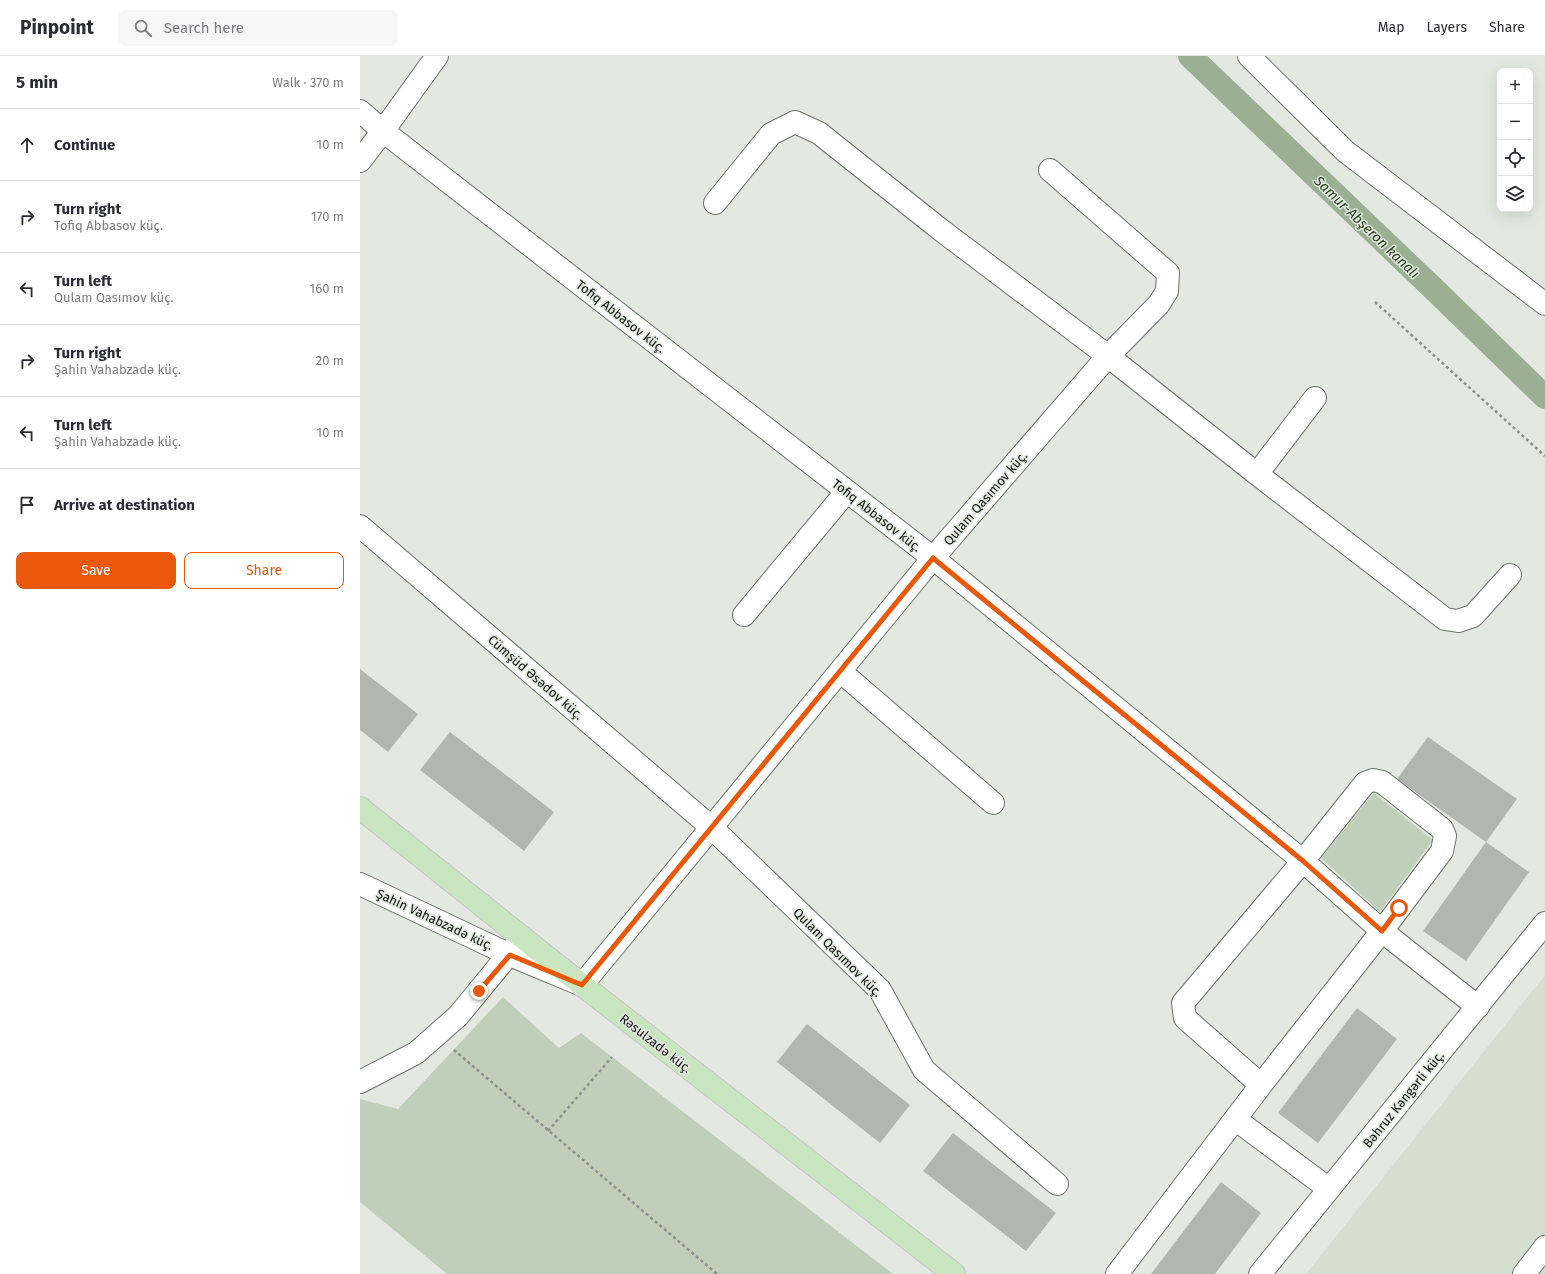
<!DOCTYPE html>
<meta charset="utf-8">
<style>
:root{--surface:#fff;--page:#f7f7f7;--text:#2b2b33;--muted:#7c7c81;--line:#e1e1e2;--accent:#ea580c}
body{margin:0;font-family:"Fira Sans",sans-serif;background:var(--page);color:var(--text)}
.controls{position:absolute;right:12px;top:12px;display:grid;overflow:hidden;border-radius:8px;box-shadow:0 4px 16px #0002}
.controls button{width:36px;height:36px;display:grid;place-items:center;padding:0;border:0;border-bottom:1px solid var(--line);background:var(--surface);color:var(--text);font:20px sans-serif}
.stop{position:absolute;width:12px;height:12px;margin:-9px;border:3px solid #ea580c;border-radius:50%;background:#fff}
.stop.end{background:#ea580c;border-color:#fff;box-shadow:0 1px 4px #0008}
.list{margin:0;padding:0;list-style:none}
h2{display:flex;justify-content:space-between;align-items:center;height:52px;margin:0;padding:0 16px;font-size:17px}
h2 small{font-size:13px;font-weight:400;color:var(--muted)}
.list li{display:grid;grid-template-columns:26px 1fr auto;gap:12px;align-items:center;box-sizing:border-box;height:72px;padding:0 16px;border-top:1px solid var(--line)}
.list b{display:block;font-size:15px;white-space:nowrap}
.list p{margin:0;font-size:13px;white-space:nowrap;color:var(--muted)}
.list em{font-size:13px;font-style:normal;color:var(--muted)}
.actions{display:flex;gap:8px;padding:12px 16px}
.actions a{flex:1;padding:9px 0;border:1px solid var(--accent);border-radius:8px;text-align:center;font-size:14px;color:var(--accent)}
.actions .main{background:var(--accent);color:#fff}
.icon{flex:none;width:22px;height:22px;fill:none;stroke:currentColor;stroke-width:2;stroke-linecap:round;stroke-linejoin:round}
.map{position:relative;flex:none;width:1185px;height:1218px;overflow:hidden}
header{display:flex;align-items:center;gap:24px;box-sizing:border-box;height:56px;padding:0 20px;background:var(--surface);border-bottom:1px solid var(--line)}
header strong{font-size:19px}
nav{display:flex;gap:22px;margin-inline-start:auto;font-size:14px}
.search{width:280px;height:36px;background:var(--page);display:flex;align-items:center;gap:10px;box-sizing:border-box;padding:0 14px;border-radius:8px;color:var(--muted);font-size:15px}
main{display:flex}
aside{flex:1;background:var(--surface)}
.map>svg:first-child{display:block}
.built{fill:#d4dfd0}
.green{fill:#bfcfba}
.lines{fill:none;stroke-linecap:round;stroke-linejoin:round}
.canal{stroke:#9baf95;stroke-width:24}
.building{fill:#b1b7af}
.minor-casing{stroke:#6d726b;stroke-width:24}
.major-casing{stroke:#c6c6c6;stroke-width:24}
.path{stroke:#8b908a;stroke-width:2.5;stroke-dasharray:3 3;stroke-linecap:butt}
.minor{stroke:#fff;stroke-width:22}
.major{stroke:#cae6c1;stroke-width:22}
.route{stroke:#ea580c;stroke-width:5}
.labels{text-anchor:middle;stroke-width:3;stroke-linejoin:round;paint-order:stroke}
.street-label{font-size:13px;fill:#111310;stroke:#e3e9e1}
.water-label{font-size:14px;font-style:italic;fill:#24411a;stroke:#e3e9e1}
</style>
<header>
<strong>Pinpoint</strong>
<div class="search"><svg class="icon" aria-label="search" viewBox="0 0 24 24"><circle cx="10" cy="10" r="6"/><path d="M15 15l6 6"/></svg>Search here</div>
<nav><a>Map</a><a>Layers</a><a>Share</a></nav>
</header>
<main>
<aside>
<h2>5 min<small>Walk · 370 m</small></h2>
<ul class="list">
<li><svg class="icon" aria-label="ahead" viewBox="0 0 24 24"><path d="M12 20V5M6 11l6-6 6 6"/></svg><div><b>Continue</b></div><em>10 m</em></li>
<li><svg class="icon" aria-label="right" viewBox="0 0 24 24"><path d="M7 20v-9h11M14 6l5 5-5 5"/></svg><div><b>Turn right</b><p>Tofiq Abbasov küç.</p></div><em>170 m</em></li>
<li><svg class="icon" aria-label="left" viewBox="0 0 24 24"><path d="M17 20v-9H6M10 6l-5 5 5 5"/></svg><div><b>Turn left</b><p>Qulam Qasımov küç.</p></div><em>160 m</em></li>
<li><svg class="icon" aria-label="right" viewBox="0 0 24 24"><path d="M7 20v-9h11M14 6l5 5-5 5"/></svg><div><b>Turn right</b><p>Şahin Vahabzadə küç.</p></div><em>20 m</em></li>
<li><svg class="icon" aria-label="left" viewBox="0 0 24 24"><path d="M17 20v-9H6M10 6l-5 5 5 5"/></svg><div><b>Turn left</b><p>Şahin Vahabzadə küç.</p></div><em>10 m</em></li>
<li><svg class="icon" aria-label="arrive" viewBox="0 0 24 24"><path d="M6 21V4h12l-3 4 3 4H6"/></svg><div><b>Arrive at destination</b></div></li>
</ul>
<div class="actions"><a class="main">Save</a><a>Share</a></div>
</aside>
<div class="map">
<svg width="1185" height="1218" viewBox="0 0 1185 1218">
<rect width="100%" height="100%" fill="#e3e9e1"/>
<path class="built" d="M1185,919V1218H946Z"/>
<path class="green" d="M1014,737L1073,784L1020,856L961,802Z
M143,941L199,992L221,977L533,1218H87L0,1146V1043L38,1053Z"/>
<g class="lines">
<path class="canal" d="M830,0L1079,238L1185,341"/>
</g>
<path class="building" d="M0,613L58,658L28,696L0,674Z
M90,676L194,756L164,795L60,714Z
M1068,681L1157,743L1126,786L1037,723Z
M1126,786L1169,816L1106,905L1063,875Z
M997,952L1037,983L958,1087L918,1057Z
M447,968L550,1049L520,1087L417,1006Z
M593,1077L696,1157L666,1195L563,1115Z
M861,1126L901,1157L855,1218H791Z"/>
<g class="lines">
<g class="minor-casing">
<path id="minor" d="M889,0L985,95L1185,248
M0,55L23,75L573,502L943,805L1022,875L1118,951
M0,105L23,75L77,0
M355,147L411,78L435,66L459,77L581,174L748,300L897,418L1085,563L1098,565L1113,560L1150,519
M897,418L955,342
M0,470L351,771L520,934L564,1014L697,1128
M384,559L487,435
M480,615L633,747
M0,828L150,899L222,929L573,502L748,300L799,248L807,235L808,217L690,114
M0,1026L56,997L98,960L158,887
M875,1063L969,1133
M757,1218L901,1029L1022,875L1082,795L1085,780L1082,773L1022,726L1013,724L1005,727L943,805L823,947L825,962L901,1029
M900,1218L1185,867
M1164,1218L1185,1191"/>
</g>
<g class="major-casing">
<path id="major" d="M0,752L222,929L594,1218"/>
</g>
<path class="path" d="M1015,246L1185,400
M94,994L357,1218
M188,1075L252,1001"/>
<use href="#minor" class="minor"/>
<use href="#major" class="major"/>
</g>
<g class="lines">
<path class="route" d="M119,935L150,899L222,929L573,502L943,805L1022,875L1039,852"/>
</g>
<g class="labels">
<g class="street-label">
<text transform="translate(261 260) rotate(38)" y="5">Tofiq Abbasov küç.</text>
<text transform="translate(625 442) rotate(-49)" y="5">Qulam Qasımov küç.</text>
<text transform="translate(517 459) rotate(38)" y="5">Tofiq Abbasov küç.</text>
<text transform="translate(176 621) rotate(41)" y="5">Cümşüd Əsədov küç.</text>
<text transform="translate(75 863) rotate(25)" y="5">Şahin Vahabzadə küç.</text>
<text transform="translate(478 896) rotate(45)" y="5">Qulam Qasımov küç.</text>
<text transform="translate(296 987) rotate(38)" y="5">Rəsulzadə küç.</text>
<text transform="translate(1043 1043) rotate(-51)" y="5">Bəhruz Kəngərli küç.</text>
</g>
<g class="water-label">
<text transform="translate(1007 171) rotate(44)" y="5">Samur-Abşeron kanalı</text>
</g>
</g>
</svg>
<div class="controls">
<button>+</button>
<button>−</button>
<button><svg class="icon" aria-label="locate" viewBox="0 0 24 24"><circle cx="12" cy="12" r="6"/><path d="M12 2v4M12 18v4M2 12h4M18 12h4"/></svg></button>
<button><svg class="icon" aria-label="layers" viewBox="0 0 24 24"><path d="M12 4l9 5-9 5-9-5zM3 14l9 5 9-5"/></svg></button>
</div>
<div class="stop" style="left:1039px;top:852px"></div>
<div class="stop end" style="left:119px;top:935px"></div>
</div>
</main>
